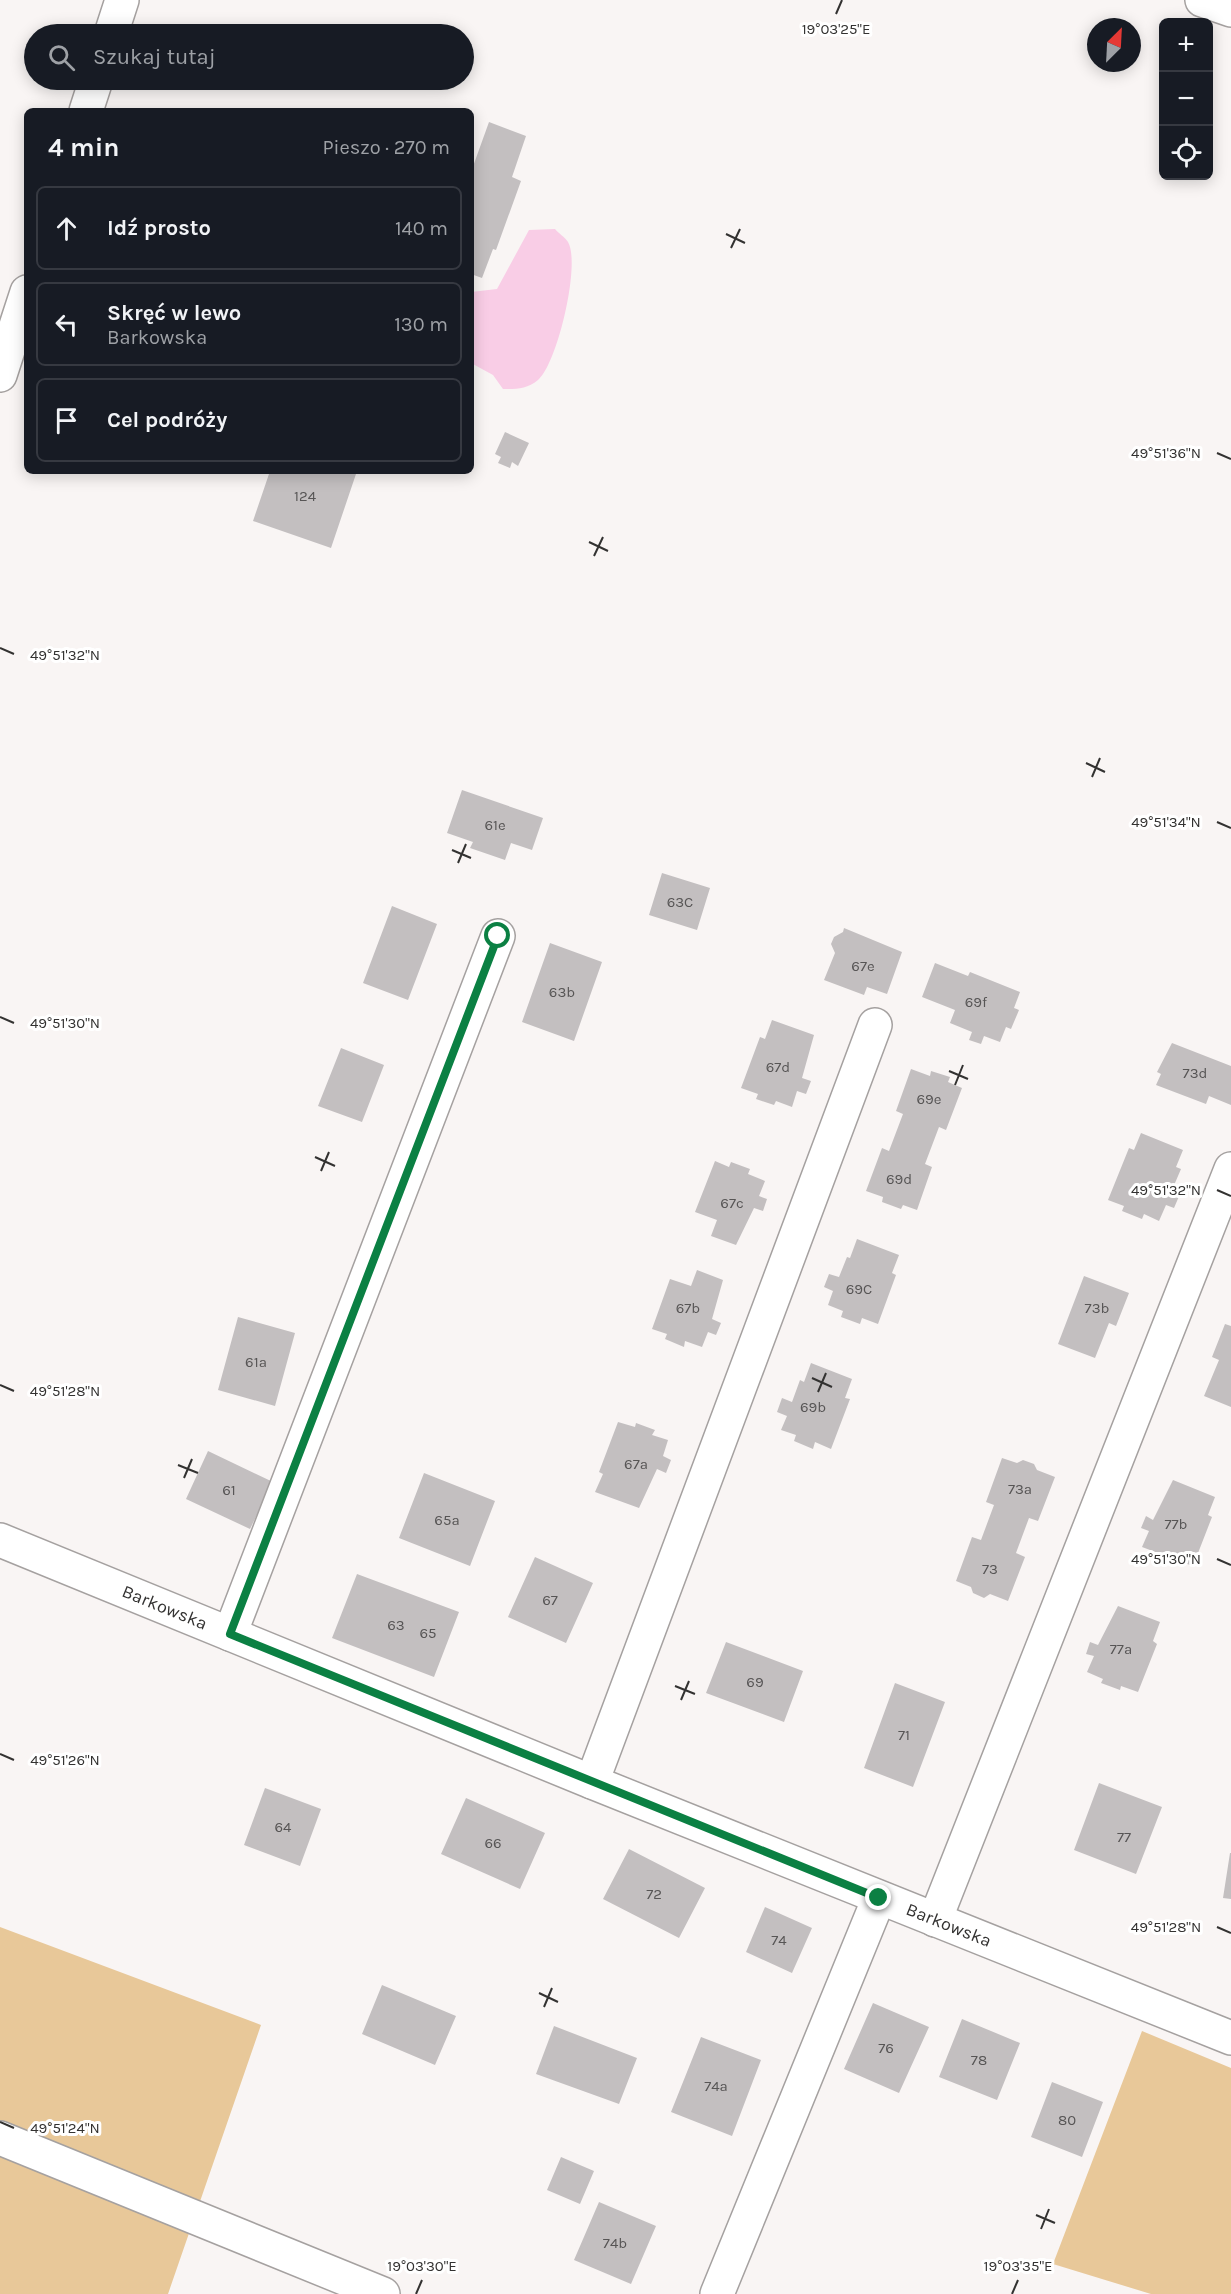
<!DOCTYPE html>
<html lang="pl">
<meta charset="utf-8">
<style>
:root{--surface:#171b24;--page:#20242c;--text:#f1f3f6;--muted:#9ea1a6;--line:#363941}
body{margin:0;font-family:Karla,sans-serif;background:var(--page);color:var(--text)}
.controls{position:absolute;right:18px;top:18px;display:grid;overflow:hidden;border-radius:9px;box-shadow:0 3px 15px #0003}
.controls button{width:54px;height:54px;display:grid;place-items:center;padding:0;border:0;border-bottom:2px solid var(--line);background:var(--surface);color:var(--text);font:30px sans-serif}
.compass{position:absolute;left:1087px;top:18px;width:54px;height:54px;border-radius:50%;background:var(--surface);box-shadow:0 3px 15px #0003;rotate:24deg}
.stop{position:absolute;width:18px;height:18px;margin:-14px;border:4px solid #0b8043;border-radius:50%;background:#fff}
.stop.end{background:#0b8043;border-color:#fff;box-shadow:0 2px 6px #0008}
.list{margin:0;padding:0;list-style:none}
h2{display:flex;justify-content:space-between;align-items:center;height:78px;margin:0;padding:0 24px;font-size:26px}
h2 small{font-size:20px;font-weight:400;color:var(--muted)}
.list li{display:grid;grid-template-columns:39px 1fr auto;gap:18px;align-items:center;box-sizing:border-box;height:84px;margin:0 12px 12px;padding:0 12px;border:2px solid var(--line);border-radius:9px}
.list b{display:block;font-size:22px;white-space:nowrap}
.list p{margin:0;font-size:20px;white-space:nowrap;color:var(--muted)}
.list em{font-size:20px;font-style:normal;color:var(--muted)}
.icon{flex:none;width:33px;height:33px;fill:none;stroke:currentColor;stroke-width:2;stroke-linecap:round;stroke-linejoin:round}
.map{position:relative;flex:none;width:1231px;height:2294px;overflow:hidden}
.search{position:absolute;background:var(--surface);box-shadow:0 3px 15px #0003;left:24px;top:24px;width:450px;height:66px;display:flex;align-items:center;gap:15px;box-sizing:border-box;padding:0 21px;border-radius:33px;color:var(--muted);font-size:22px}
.panel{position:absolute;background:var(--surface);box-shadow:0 3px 15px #0003;left:24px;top:108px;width:450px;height:366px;border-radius:9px}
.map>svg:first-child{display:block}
.green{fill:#e8c899}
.water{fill:#f9cde6}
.building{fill:#c3bfc0}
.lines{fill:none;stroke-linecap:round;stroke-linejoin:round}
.minor-casing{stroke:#a5a1a0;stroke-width:36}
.minor{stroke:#fff;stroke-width:33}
.route{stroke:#0b8043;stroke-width:8}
.ticks{fill:none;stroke:#333231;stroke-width:2}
.labels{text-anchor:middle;stroke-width:6;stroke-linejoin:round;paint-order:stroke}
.number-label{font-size:15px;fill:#575555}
.street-label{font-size:18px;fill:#333231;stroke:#fff}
.ticks-label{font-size:15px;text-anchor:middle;fill:#333231;stroke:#fff;stroke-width:6;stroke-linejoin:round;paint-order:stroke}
</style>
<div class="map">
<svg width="1231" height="2294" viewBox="0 0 1231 2294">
<rect width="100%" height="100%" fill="#f9f5f4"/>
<path class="green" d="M0,1927L261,2025L168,2294H0Z
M1142,2031L1231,2068V2294H1151L1053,2264Z"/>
<path class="water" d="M555,229C558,233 565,237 568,242C581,264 557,365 538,380C527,389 517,389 503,389L493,375L471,363V292L497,289L529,230Z"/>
<path class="building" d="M489,122L526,136L512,177L521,181L496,250L493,249L482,278L471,274V172Z
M505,432L529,443L518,466L512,462L510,468L498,463L501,457L495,454Z
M270,471H357L331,548L253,521Z
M462,790L543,818L532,850L511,843L505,860L470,848L473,842L447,833Z
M662,873L710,888L697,930L649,915Z
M392,906L437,924L408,1000L363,983Z
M844,928L902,952L887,994L867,987L864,995L824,980L835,953L831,944L834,937L843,932Z
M550,943L602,962L574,1041L522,1022Z
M935,963L968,976L970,972L1020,992L1014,1008L1019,1010L1011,1029L1006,1027L1000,1042L984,1036L981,1044L969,1040L972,1032L950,1023L955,1010L922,997Z
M772,1020L814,1035L802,1078L811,1081L806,1094L797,1091L792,1107L776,1101L774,1105L756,1099L758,1094L741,1088L760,1037L765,1039Z
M1172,1043L1231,1066V1105L1209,1096L1206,1104L1156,1085L1161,1074L1157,1072Z
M341,1048L384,1065L362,1122L318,1106Z
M911,1069L930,1076L931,1071L950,1077L948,1082L962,1088L946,1130L939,1127L925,1164L932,1167L917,1210L903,1205L901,1209L882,1202L883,1197L866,1191L882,1148L889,1151L903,1114L896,1111Z
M1141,1133L1183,1150L1176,1167L1181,1169L1172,1190L1180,1194L1174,1208L1166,1205L1159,1221L1144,1214L1142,1219L1122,1211L1124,1206L1108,1200L1129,1148L1134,1150Z
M715,1161L729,1167L731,1162L750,1169L748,1174L765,1181L759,1196L767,1199L763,1211L754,1208L736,1245L711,1236L717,1220L695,1212Z
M857,1239L899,1255L892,1273L896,1275L878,1324L862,1318L860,1324L841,1317L843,1311L828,1305L833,1291L824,1287L829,1274L839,1277L847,1257L850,1258Z
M697,1270L723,1280L712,1319L721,1323L716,1335L708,1332L702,1347L685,1341L684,1347L665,1339L667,1334L652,1329L670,1279L691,1286Z
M1084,1276L1129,1293L1116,1326L1109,1323L1095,1358L1058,1344Z
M238,1317L295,1333L275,1406L218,1390Z
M1225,1324L1231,1326V1407L1204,1396L1219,1360L1212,1357Z
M811,1363L852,1379L845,1398L850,1399L831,1449L815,1442L813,1449L794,1441L796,1435L781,1430L787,1416L777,1412L782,1398L792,1402L800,1380L804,1382Z
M618,1422L635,1427L636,1423L655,1430L652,1435L668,1440L663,1456L671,1460L666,1473L657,1469L639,1508L595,1492L603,1474L599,1472Z
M208,1451L273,1482L250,1529L186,1499Z
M1002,1458L1017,1463L1023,1460L1034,1464L1037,1470L1055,1477L1038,1521L1029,1518L1016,1553L1025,1557L1008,1601L990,1594L984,1598L973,1593L971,1587L956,1581L972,1537L981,1540L994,1505L986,1502Z
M424,1473L495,1501L470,1566L399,1538Z
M1173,1480L1215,1497L1208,1515L1212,1517L1193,1566L1176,1560L1175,1565L1156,1558L1158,1553L1142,1547L1149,1531L1141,1528L1146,1516L1153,1520Z
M535,1557L593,1583L566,1643L508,1617Z
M357,1574L459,1612L434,1677L332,1638Z
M1118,1606L1160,1622L1153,1641L1157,1644L1138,1692L1121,1686L1120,1690L1101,1683L1103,1679L1087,1672L1094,1656L1086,1654L1090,1642L1098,1645Z
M726,1642L803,1671L784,1722L706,1693Z
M895,1683L945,1702L913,1787L864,1768Z
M1099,1783L1162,1807L1136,1874L1074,1850Z
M265,1788L321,1809L300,1866L244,1845Z
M466,1798L545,1833L520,1889L441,1854Z
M629,1849L705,1888L679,1938L603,1899Z
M1230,1853H1231V1899L1223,1898Z
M765,1907L812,1928L792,1973L746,1952Z
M382,1985L456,2016L435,2065L362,2034Z
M873,2003L929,2027L899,2093L844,2069Z
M962,2019L1020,2043L997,2100L939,2077Z
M554,2026L637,2058L619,2104L536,2074Z
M701,2037L761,2060L732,2136L671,2112Z
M1052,2082L1103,2102L1082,2157L1031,2137Z
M561,2157L594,2171L580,2204L547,2190Z
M599,2202L656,2226L631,2284L574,2260Z"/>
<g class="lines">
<g class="minor-casing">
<g id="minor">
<path d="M1202,0L1231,10"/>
<path d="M111,34L122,0"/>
<path d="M86,111L96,80"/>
<path d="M0,375L27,292"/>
<path id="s1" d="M0,1540L592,1782L1231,2038"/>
<path d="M230,1634L498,936"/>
<path d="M592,1782L875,1025"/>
<path d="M935,1920L1231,1169"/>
<path d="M0,2138L383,2294"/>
<path d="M717,2294L879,1898"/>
</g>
</g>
<use href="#minor" class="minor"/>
</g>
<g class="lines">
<path class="route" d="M498,936L230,1634L879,1898"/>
</g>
<path class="ticks" d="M836,14L842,0M726,234L745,243M731,248L740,229M1217,453L1231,459M589,542L608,551M594,556L603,537M0,648L14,654M1086,763L1105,772M1092,777L1100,758M1217,822L1231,828M452,850L471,858M458,863L466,844M0,1017L14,1023M949,1071L968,1079M955,1085L963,1065M315,1157L335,1166M321,1171L329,1152M1217,1190L1231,1196M812,1378L832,1387M0,1385L14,1391M818,1392L826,1373M178,1465L198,1473M184,1478L192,1459M1217,1559L1231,1565M675,1686L695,1694M681,1700L689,1681M0,1754L14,1760M1217,1927L1231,1933M539,1993L558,2002M544,2007L552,1988M0,2122L14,2128M1036,2215L1055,2223M1041,2229L1049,2209M416,2294L422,2280M1012,2294L1018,2280"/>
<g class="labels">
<g class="number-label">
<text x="305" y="501">124</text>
<text x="495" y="830">61e</text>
<text x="680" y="907">63C</text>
<text x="863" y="971">67e</text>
<text x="562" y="997">63b</text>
<text x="976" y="1007">69f</text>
<text x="778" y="1072">67d</text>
<text x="1195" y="1078">73d</text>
<text x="929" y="1104">69e</text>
<text x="899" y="1184">69d</text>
<text x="732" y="1208">67c</text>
<text x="859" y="1294">69C</text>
<text x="688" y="1313">67b</text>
<text x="1097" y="1313">73b</text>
<text x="256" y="1367">61a</text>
<text x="813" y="1412">69b</text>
<text x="636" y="1469">67a</text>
<text x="1020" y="1494">73a</text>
<text x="229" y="1495">61</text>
<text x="447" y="1525">65a</text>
<text x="1176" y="1529">77b</text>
<text x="990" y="1574">73</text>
<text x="550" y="1605">67</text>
<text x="396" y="1630">63</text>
<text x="428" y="1638">65</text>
<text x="1121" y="1654">77a</text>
<text x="755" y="1687">69</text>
<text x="904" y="1740">71</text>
<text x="283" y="1832">64</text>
<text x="1124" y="1842">77</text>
<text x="493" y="1848">66</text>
<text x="654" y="1899">72</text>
<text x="779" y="1945">74</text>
<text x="886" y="2053">76</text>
<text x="979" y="2065">78</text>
<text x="716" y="2091">74a</text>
<text x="1067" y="2125">80</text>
<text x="615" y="2248">74b</text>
</g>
<g class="street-label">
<text dy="6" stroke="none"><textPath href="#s1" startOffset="178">Barkowska</textPath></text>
<text dy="6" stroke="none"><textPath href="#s1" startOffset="1024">Barkowska</textPath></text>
</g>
</g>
<g class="ticks-label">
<text x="836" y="34">19°03'25"E</text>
<text x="1166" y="458">49°51'36"N</text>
<text x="65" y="660">49°51'32"N</text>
<text x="1166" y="827">49°51'34"N</text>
<text x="65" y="1028">49°51'30"N</text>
<text x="1166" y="1195">49°51'32"N</text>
<text x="65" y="1396">49°51'28"N</text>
<text x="1166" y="1564">49°51'30"N</text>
<text x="65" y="1765">49°51'26"N</text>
<text x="1166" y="1932">49°51'28"N</text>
<text x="65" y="2133">49°51'24"N</text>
<text x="422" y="2271">19°03'30"E</text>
<text x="1018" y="2271">19°03'35"E</text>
</g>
</svg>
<div class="controls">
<button>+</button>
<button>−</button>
<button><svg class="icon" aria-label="locate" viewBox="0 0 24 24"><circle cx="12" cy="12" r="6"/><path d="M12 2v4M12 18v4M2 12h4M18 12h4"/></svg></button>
</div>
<svg class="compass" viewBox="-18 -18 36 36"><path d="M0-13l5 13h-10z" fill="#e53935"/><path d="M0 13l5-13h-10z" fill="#9ea1a6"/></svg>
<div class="stop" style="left:498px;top:936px"></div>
<div class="stop end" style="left:879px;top:1898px"></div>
<div class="search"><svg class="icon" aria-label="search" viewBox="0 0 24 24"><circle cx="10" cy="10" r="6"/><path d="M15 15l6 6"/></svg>Szukaj tutaj</div>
<section class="panel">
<h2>4 min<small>Pieszo · 270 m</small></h2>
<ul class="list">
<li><svg class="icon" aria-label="ahead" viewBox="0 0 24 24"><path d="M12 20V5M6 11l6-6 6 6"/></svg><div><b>Idź prosto</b></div><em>140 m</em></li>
<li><svg class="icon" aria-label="left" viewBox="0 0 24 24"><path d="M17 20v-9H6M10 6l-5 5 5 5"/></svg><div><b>Skręć w lewo</b><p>Barkowska</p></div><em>130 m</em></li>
<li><svg class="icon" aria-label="arrive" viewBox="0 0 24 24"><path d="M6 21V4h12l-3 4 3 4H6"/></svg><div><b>Cel podróży</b></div></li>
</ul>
</section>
</div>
